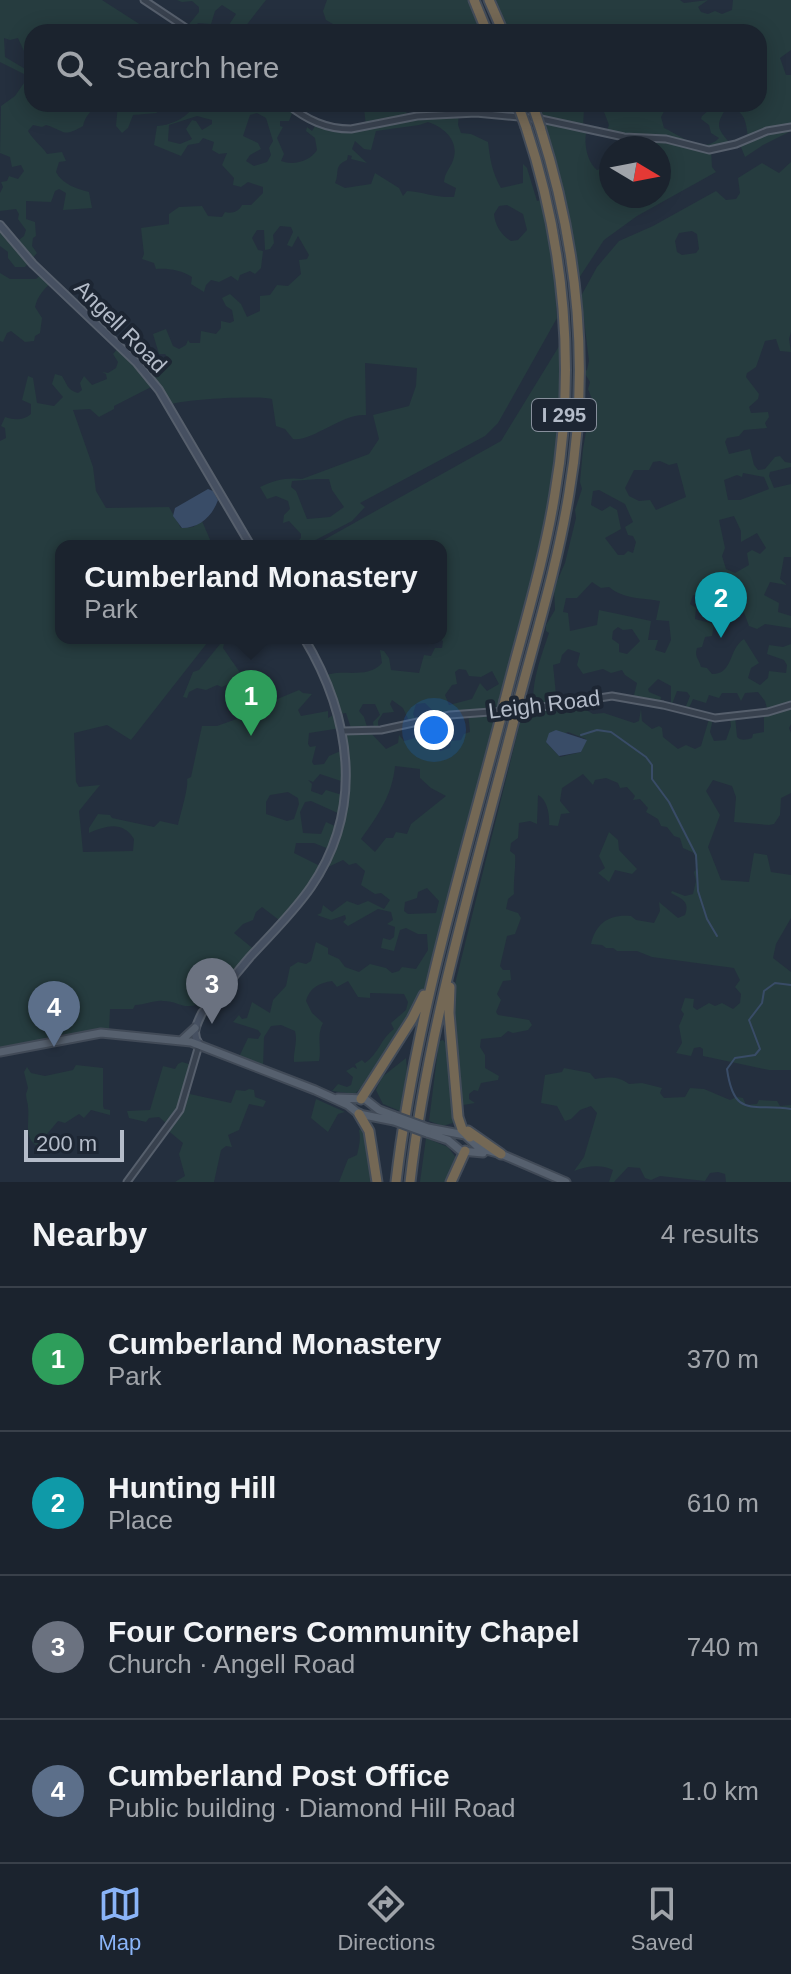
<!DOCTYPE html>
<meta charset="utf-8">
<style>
:root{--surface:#1b232e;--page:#282f3a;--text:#f1f3f6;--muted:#a0a4aa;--line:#39404a;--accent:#8ab4f8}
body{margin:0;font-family:Arial,sans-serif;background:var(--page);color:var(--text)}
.compass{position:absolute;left:599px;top:136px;width:72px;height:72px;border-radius:50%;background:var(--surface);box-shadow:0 4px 20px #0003;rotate:100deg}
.scale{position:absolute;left:24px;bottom:20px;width:100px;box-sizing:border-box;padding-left:8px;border:4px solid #b4bcc9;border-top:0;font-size:22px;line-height:28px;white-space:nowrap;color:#b4bcc9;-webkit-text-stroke:6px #1d2633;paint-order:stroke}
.you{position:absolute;left:434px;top:730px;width:28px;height:28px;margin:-20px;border:6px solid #fff;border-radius:50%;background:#1a73e8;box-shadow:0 0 0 12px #1a73e833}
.badge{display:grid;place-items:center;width:52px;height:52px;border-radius:50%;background:var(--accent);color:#fff;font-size:26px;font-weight:700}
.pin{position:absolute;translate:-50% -66px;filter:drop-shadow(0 2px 4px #0008)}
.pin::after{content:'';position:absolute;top:42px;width:28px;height:24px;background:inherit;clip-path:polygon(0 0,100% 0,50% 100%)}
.popup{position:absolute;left:55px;top:540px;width:392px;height:104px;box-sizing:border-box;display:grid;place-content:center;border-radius:16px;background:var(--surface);filter:drop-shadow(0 2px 6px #0005);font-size:26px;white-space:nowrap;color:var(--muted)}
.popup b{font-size:30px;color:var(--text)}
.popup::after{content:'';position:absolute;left:50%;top:100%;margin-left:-16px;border:16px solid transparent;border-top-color:var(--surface)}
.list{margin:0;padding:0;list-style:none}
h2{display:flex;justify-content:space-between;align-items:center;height:104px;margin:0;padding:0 32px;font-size:34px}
h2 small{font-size:26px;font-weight:400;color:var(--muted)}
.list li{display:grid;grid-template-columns:52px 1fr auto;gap:24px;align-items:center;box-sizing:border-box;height:144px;padding:0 32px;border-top:2px solid var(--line)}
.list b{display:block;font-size:30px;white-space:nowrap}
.list p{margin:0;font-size:26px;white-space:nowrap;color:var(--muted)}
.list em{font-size:26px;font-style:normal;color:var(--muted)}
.icon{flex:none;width:44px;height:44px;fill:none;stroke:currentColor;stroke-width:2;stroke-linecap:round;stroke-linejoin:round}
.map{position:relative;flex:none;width:791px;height:1182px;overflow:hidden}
.search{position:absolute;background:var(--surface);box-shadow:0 4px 20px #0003;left:24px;right:24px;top:24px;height:88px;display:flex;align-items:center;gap:20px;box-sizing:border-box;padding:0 28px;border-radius:24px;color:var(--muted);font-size:30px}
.sheet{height:680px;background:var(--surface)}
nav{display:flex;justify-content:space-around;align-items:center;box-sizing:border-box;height:112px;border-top:2px solid var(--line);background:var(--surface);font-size:22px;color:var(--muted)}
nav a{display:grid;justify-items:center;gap:4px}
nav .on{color:var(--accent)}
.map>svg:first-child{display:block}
.green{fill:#263c3f;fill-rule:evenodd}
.water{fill:#394c67}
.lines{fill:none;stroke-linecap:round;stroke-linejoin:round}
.stream{stroke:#394c67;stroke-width:2}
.tertiary-casing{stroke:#565f6c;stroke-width:9}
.secondary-casing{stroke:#565f6c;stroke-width:10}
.primary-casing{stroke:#414a57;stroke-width:11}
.motorway-casing{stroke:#434c59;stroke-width:13}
.tertiary{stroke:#38414e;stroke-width:5}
.secondary{stroke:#465061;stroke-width:6}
.primary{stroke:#56606e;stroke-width:7}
.motorway{stroke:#746855;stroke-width:9}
.primary-bridge-casing{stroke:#414a57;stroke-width:11;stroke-linecap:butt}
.motorway-bridge-casing{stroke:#434c59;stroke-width:13;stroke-linecap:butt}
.primary-bridge{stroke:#56606e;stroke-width:7}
.motorway-bridge{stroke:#746855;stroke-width:9}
.labels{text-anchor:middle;stroke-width:8;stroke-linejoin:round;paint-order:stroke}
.shield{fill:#1d2633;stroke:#878f9c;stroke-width:2}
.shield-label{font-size:20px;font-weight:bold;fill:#b4bcc9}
.street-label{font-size:22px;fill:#b4bcc9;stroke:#1d2633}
</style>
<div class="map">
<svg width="791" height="1182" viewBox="0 0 791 1182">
<rect width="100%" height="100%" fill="#242f3e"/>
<path class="green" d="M0,0H102L144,27L143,32H32V54L24,51L18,38L10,40L4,38L5,57L32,73V78L0,62Z
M177,0H266L241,32H234L227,28L236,14L222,5L215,11L211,24L198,23L192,32L186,28L199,12V7L192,1L182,2Z
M327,0H473L487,32H319L325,25L333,24L326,20L323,11Z
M496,0H680L684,3L708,0L698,7L701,12L708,14L715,11L722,14L732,10L733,0H791V50L780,58L786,75H791V131L763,145L745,157L739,142L748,137C746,124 746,114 733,108L734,104H759V32H509Z
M24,83L32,84V104H94C92,113 85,115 83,126C62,138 66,131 46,125L42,127L33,125L28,131C34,141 41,145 47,154L62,152L66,161L59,162L56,172C62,184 77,189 89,192L92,208L63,210L66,193L59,189L55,191L51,202L26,201V219L35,222L36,236L33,238L32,246L37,253L25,267H15L8,258V252L0,246V226L15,243L24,236L26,230L18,219L19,214L16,209L0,211V193L3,187L1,182L7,181L9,176L18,179L24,171L21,165L12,167L10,157L0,153L1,106L15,96Z
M118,104H124L125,109L139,110L141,104H154L157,113L133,115L128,128L122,133L116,126Z
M195,104H288L294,109L289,121H280V126L283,127L277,138L284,154L281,161C294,166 310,161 317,150L315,138L306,131L307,127L312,131L317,123L340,129L366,126L364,108H370L372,104L408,106L406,115L385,120L459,113L458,125L461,133L471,134L488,142C490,159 492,172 501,188L523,183V164L527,168L537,201L541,200L553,264L557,318L498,423L485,436L360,503L365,507L352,521L304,546H293L301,538V534L289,521L283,523L284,515L290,509L288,501L276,496L267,499L260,487C273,480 288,477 302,479L369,454L379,439L373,415L409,406L416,386L417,368L365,363L366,415C342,413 312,442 293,439L285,429L276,426L272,399C259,395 181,399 169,405L155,385L114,406V409L99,417L90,409L73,410L93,467L96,491L106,508L169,507L181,528L193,527L202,521L211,542L219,546H203L202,543L192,546H61V638H211L131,740L107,725L74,733L76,782L79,787L100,785L79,811L83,852L133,851L134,839C123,821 107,825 89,833V828L98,814L110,815L112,818L154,827L160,821L178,825C180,815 189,787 187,779L191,777L202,726H217L245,716L255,722L260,720L275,700L299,690L303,693L312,694L298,710L301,716L328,711V718L337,713L325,676C341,668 368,680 382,663L380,650L384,651L389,658L391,670L419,673L424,655L431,656L435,648H442L443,641L438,638H441V546C432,546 421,548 412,546C401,544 397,539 386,546H313L501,441L561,343L564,394L551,511L426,988L376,1071L355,1094L332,1091L338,1084L347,1087L351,1085L353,1077L346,1071L353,1067L357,1069L355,1064L362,1060L365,1063C378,1055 381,1038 394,1029L391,1023L406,1010L408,1002L404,994L370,993V998L358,997L348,981L337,987L332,981C320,983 310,987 306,1001L312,1013L323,1023C316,1036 322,1048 319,1061L294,1062C293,1051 298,1043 295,1031L281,1025L271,1026L264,1037L263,1067L238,1059L248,1038L258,1039L261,1034L258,1030L233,1022L239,1015L242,1019L247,1018L252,1002L270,1013L273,1000L286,986L290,967L298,962L306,964L311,961L316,942L328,948V954L339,959L345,967L359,972L370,964L386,968L392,973L399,971L402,967L416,969L428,950L427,934H418L406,928L400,930L394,951L381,948L383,938L390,940L394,937L395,927L387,924L393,920L391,912L378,909L348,926L343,922L346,919L345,915L331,920L317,915L321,913L323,905L332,912L347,901L358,905L368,901L384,909L390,900L381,893L375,894L361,885L365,871L356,863L349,865L343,860L328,867L329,849L314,843H296L294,853L318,865L319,871L285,919L279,920L262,907L256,912L253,920L243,924L234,933L256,951L202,1010L196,1005C182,1009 177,1001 163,1001C154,1000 146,1005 135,1005L133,1009H110L109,1032L0,1051V441L6,438L5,428L1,426L5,417C14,420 23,421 31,414V404L22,400L28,376L33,378L37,403L54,406L63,397L52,384L55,374L62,376C67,384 67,390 78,393L82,390L80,383L84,376L92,385L107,379L106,374L102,372L108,373L116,368L118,362L113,354L119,347L146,374L166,362L168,358L165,354H159L153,334L166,329L173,346L179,349L186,345L188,340L190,343H200L201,331L216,334L221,328V321L230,323L234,321L232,310L226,306L222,298L230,294L241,304L247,317L260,311V296L270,295L277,285L288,286L301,274L299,260L307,259L309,255L298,236L292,247L287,245L293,232L291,227L280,226L273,235L274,243L270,249L265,250L264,230H257L252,238L258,250L263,251L261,268L255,274L250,271L240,275L238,281L231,276L219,282L211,280L206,285L204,292L191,284L192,277C182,270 167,268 156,269L154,263L142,259L144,254L141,228L169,224V214L179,207L202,206L208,216L222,217L225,212C231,214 239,212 242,205H251L263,193V187L248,182L241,187L233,185L234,178L222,165L227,153L219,154L212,150L214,142L203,138L199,143L188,145L181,156L154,145L157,126C174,125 189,116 195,104ZM257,113L266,118L273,141L269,148L271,155L267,162L254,166L246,161L250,155L261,149L258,143L243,136L250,115ZM197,116L212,120V124L202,130L196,121L192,120L186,129L192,139L180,144L168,141L169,125ZM428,122C446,128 461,143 452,163C448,171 445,173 444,182L456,188L454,197C437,198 423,192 407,191L403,196L399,188L375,173L371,184L345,188L335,183C340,173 333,166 347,160L348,155L352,156L351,159L367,163L352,149L355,141L364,149L371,150L376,131L419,125ZM507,205L523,214L527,230L518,240L511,241C501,235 495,225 494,214L499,206ZM318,479H329L332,490L344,507L330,517L307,519L296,491L291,487L292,481ZM459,669L466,670L469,676L481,677L492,671L499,684L487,691L480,683L472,699L449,705L445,695L452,685L457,684L455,672ZM392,700L403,708L410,723L413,724L416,734L415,738L404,741L399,735L398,743L386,749L368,730L364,717L359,711L363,704H375L380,715L373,722L374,730L378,729V721L383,713L394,712L390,704ZM425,703L432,710V717L468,713L470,732L464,734L461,740L451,741L450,748L440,751L436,743L446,735L441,737L430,733L424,720L416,721L413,714L416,704ZM346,713L352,731L343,732V750L329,756L324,764L314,765L312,762L316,746L310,747L308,744L309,733L341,728L339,714ZM395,766L420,769V778L431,788L446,796L411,824L407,834L396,832L393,838H386L375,852L361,839C378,815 392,796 395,766ZM320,774L344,782L342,795L326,790L322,795L311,791L312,784L308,780L313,782ZM288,792L298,798L299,804L294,819L287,821L266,814V802L270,795ZM311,801L340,814L337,827L326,822L321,834L303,833L300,812L305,802ZM427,888L439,901L436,913L408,914L404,911L405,902L417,898L418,892Z
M537,104H587L584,109L583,127L587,129C583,142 587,162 597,170L603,168L607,162L611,165V196H659V148H649V140L606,133L609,125L601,104H668L661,117L664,128C681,136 703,155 719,138L711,133L709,125L701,119L702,116L708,111L726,108C718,123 714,126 730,143L729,146L711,150L712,167L716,172L637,216L604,240L579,278C570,219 558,160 537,104Z
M791,162V332L789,339L791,352L780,351L776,339L765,341L756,367L747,373L746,377L759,394L758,399L749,407L751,413L768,412L769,417L765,423L767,428L744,430L739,436L727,438L725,442L729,454L750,449L754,465L758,470L765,469L775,457L780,456L785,462L791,463V467L770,472L769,476L774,488L791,484V557H784L780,579L787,585L770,582L764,595L779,603L778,612L791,616V628L765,624L757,629L749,626L743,610L736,606L723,611L720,607L722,603L715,594L717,587L712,582L703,586L707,595L705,597L693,595L690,604L696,608L695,619L714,624L712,636L705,637L702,647L697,648C694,657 699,659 701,667L707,668L712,674C734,674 728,649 744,639L759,663L751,668L748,678L760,685L768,678L769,671L786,673L787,665L784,660L767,654L769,645L783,647L791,644V724L789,728L791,733V793L781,798L780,815L774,824L769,825L734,822L736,797L732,786L713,780L706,791L720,815L708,847L721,880L749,882L754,853L767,855L771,872L791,875V918L776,944L773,958L791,972V1070H769L703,1056V1049L700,1047L694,1048L691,1056L676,1053L682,1043L679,1026L684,1014L681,1010L685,998L694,999L693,1007L697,1010L709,1003L715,1006L722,1003L733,1009L740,1003L741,994L735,987L740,980L734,968L652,957L637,951H617L613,948H606L602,945L591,944C596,923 609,914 631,916L636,920L654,923L660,911L659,902L678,918L685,915C690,901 682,899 671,893L672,891L685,896L693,894L696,881L694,872L698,868L694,853L683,848L680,838L674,836L667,827L661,826L658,819L646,812L648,808L640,799L633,800L635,796L627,787L620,788L618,783L606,778L595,780L593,785L583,774L562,788L560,801L570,813L561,814L558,826L549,825C550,815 547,799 538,795L537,824L530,821L519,823L518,838L511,843L510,851L515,855C516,868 513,881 514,894L508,899L506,909L518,913L521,918L515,934L507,936L500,966L503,970H510L511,980L503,981L497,994L501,1000L496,1012L498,1015L529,1020L532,1025L528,1030L513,1033L508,1031L501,1037L481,1039L480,1047L485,1055V1068L499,1076L498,1080L481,1083L478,1091L474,1090L469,1094V1099L475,1103L463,1105L453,1021V992L522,715L534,713C530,684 540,660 549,633L546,631V625L555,610L554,588L565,563L576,518L575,510L582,489L580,482L583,449L588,420V408L592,399L588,389L590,382L584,372L587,370L589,361L581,296L597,267L619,241L653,226L716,191L726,200L736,199L740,193L738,178L762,163L779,173ZM692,231L697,234L699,249L696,253L682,255L677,252L675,241L679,233ZM660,461L669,465L677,463L686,497L656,510L650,500L639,501L629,496L625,488L634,470H649L653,462ZM743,473L764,477L769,489L740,500H728L724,480L737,475L742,477ZM599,490L625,504L633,522L625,527L628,535L633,536L636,542L633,553L628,551L624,555H618L605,538L621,529L617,510L610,506L602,511L591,505L593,491ZM734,516L741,531V542L757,533L766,548L760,554L752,550L747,553L749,565L735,573L726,569L722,556L725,548L719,520ZM592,582L601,588L609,587C623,599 643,598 660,601L656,620L669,621L671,640L665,653L655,650L658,640H648L651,621L599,610L597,625L570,631L568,613L563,612L566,598H577ZM618,627L623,630L632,629L640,641L627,654L619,652V644L612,639L613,631ZM568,649L580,653L577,665L583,674L603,669L611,673L622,670L625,675L637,683L633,699L660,704L661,697L649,692L648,689L658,679L671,686V707L677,691L687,692L690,696L684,711L687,712L693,699L706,703L709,695L719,698L722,693H737L741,701L745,693L758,692L765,701L768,712L764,713V732L753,734L752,738C746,740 741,741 737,737L735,717L730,718L731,726L726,740L714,741L710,732L713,719H709L701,746L695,749L686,745L678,749L663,737L662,728L659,726L652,729L642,721L641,709L639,721L634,723L604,713L593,714L585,709L584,700L557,704L553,665L560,663L562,655ZM568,732L586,739L581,752L560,757L546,742Z
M0,273L10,279H36L43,273L51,282C43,291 38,295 35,307L42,318L40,333L35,336L34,341L25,342L11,331L7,333L3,342L0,341Z
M225,638H236L224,644L223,648L243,677L222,687L217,685L206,690L197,688L189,692L187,698L183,697L193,672L199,670Z
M609,832L618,840L619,850L637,869L632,874L615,870L609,882L598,873L605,868L599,856Z
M443,1040L448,1046L456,1122L443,1126L429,1121L439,1041Z
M406,1058L407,1070L400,1111L383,1104L376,1090L382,1077Z
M182,1062L192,1065L185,1093L231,1103L236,1090L245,1091L249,1089L254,1090L255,1097L266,1101L263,1107L249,1104L239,1130L228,1135L232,1147L226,1146L221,1150L214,1182H175L185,1176L179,1154L183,1143L165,1128L167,1124L159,1117L149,1118L146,1122L129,1118L127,1111L150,1110L163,1066L175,1069L178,1064Z
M76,1065L103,1068V1106L104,1109L110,1110V1115L91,1110L84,1118L79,1114L65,1123L58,1121L47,1134L41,1148C22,1140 30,1123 28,1107C28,1103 26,1099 26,1094L28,1088L24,1072L27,1067L31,1073L45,1076L73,1070Z
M564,1068L590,1073L595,1079C611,1077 617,1076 629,1084L642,1083L662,1088L660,1093L664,1098L685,1097L690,1088L704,1089L730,1100L737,1097L743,1098L746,1105L757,1104L759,1100L777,1101L780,1106L791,1105V1182H726L725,1174L718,1172L710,1173L705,1181L660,1176L651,1180L645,1178L640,1168L628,1167L614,1182H609L613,1170C600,1164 588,1166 574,1171L584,1157L597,1113L591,1106L580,1110L571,1119L565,1121L557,1106L541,1103L545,1075L562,1072Z
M316,1099L345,1112L338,1114L328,1132L311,1118Z
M364,1128L367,1138L372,1182H339L348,1159L357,1155C359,1147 361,1139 359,1130Z
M426,1138L448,1147L457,1159L447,1182H420Z"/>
<path class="water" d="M208,489L213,491L218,500C212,517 199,528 182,528L173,516L175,508Z
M556,730L587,740L581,752L559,756L546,742L549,733Z"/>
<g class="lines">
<path class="stream" d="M581,735L597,730L611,732L646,757L652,765V779L669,802L696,855L698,891L707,919L717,936
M791,985L775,983L764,991L762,1003L749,1020L760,1049L755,1055L735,1058L727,1069C734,1119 752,1103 791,1109"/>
<g class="tertiary-casing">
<path id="tertiary" d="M144,0L192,32
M287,104C307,120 326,129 351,129L417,116L476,113L541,119L624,137L666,139L709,150L736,144L767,131L791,127
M343,731L381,730L450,715L529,709L612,696L663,705L715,718L768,712L791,705
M127,1182L180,1110L199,1045"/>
</g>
<g class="secondary-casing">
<path id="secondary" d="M0,225L33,264L137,363L159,390L251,546
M199,1044C191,1033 197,1024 202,1013C219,995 234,976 250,957C271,934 293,913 311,887C365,808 351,716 304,638"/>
</g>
<g class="primary-casing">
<path id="primary" d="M182,1040L195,1028
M0,1052L101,1033L191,1042L315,1090L348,1105L359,1114L394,1121
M338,1098L365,1099L379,1110L395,1116
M428,1128L465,1135
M427,1133L448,1140L461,1151L483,1153
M465,1135L479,1148L501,1154L566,1182"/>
</g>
<g class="motorway-casing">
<path id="motorway" d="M474,0L487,32
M489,0L503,32
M519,699C537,631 558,562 569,493C590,370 578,246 540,127
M505,700C522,632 544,563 555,493C576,371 565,245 526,127
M450,987L449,1013L458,1117L462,1129L470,1137
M361,1099L412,1019L424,995
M359,1114L369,1131L377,1182
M468,1131L501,1154
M396,1182C414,1025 460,874 500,721
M410,1182C428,1025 475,873 514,720
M451,1182L465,1151"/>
</g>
<use href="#tertiary" class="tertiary"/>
<use href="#secondary" class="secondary"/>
<use href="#primary" class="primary"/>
<use href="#motorway" class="motorway"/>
<g class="primary-bridge-casing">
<path id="primary-bridge" d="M395,1116L428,1128
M394,1121L427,1133"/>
</g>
<g class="motorway-bridge-casing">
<path id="motorway-bridge" d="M518,105L526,127
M534,109L540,127
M514,720L519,699
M500,721L505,700"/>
</g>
<use href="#primary-bridge" class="primary-bridge"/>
<use href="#motorway-bridge" class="motorway-bridge"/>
</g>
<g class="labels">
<rect class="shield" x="532" y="399" width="64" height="32" rx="6"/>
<g class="shield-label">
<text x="564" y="422">I 295</text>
</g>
<g class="street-label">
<text transform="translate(121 326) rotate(45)" y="8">Angell Road</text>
<text transform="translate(544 704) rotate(-7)" y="8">Leigh Road</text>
</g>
</g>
</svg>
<svg class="compass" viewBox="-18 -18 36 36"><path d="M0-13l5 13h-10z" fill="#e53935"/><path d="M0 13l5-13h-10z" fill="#a0a4aa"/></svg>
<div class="scale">200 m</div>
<div class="you"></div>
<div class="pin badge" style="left:251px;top:736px;background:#2e9e5b">1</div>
<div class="popup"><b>Cumberland Monastery</b>Park</div>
<div class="pin badge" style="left:721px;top:638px;background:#0f9aa8">2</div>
<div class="pin badge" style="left:212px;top:1024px;background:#6b7280">3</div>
<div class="pin badge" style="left:54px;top:1047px;background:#5c6f8a">4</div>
<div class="search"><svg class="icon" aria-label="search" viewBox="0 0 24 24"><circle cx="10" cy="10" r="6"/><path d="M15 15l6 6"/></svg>Search here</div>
</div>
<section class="sheet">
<h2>Nearby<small>4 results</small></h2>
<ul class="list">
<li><span class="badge" style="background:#2e9e5b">1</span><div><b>Cumberland Monastery</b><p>Park</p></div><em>370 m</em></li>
<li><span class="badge" style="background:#0f9aa8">2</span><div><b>Hunting Hill</b><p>Place</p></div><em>610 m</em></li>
<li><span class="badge" style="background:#6b7280">3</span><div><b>Four Corners Community Chapel</b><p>Church · Angell Road</p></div><em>740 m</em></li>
<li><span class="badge" style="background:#5c6f8a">4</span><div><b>Cumberland Post Office</b><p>Public building · Diamond Hill Road</p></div><em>1.0 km</em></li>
</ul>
</section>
<nav>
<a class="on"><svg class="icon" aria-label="map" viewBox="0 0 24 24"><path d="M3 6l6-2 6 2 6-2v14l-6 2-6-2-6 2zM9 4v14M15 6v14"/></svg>Map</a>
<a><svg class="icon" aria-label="directions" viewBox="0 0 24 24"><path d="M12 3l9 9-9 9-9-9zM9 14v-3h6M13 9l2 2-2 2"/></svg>Directions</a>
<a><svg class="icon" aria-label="saved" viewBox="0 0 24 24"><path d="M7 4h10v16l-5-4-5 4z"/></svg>Saved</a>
</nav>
